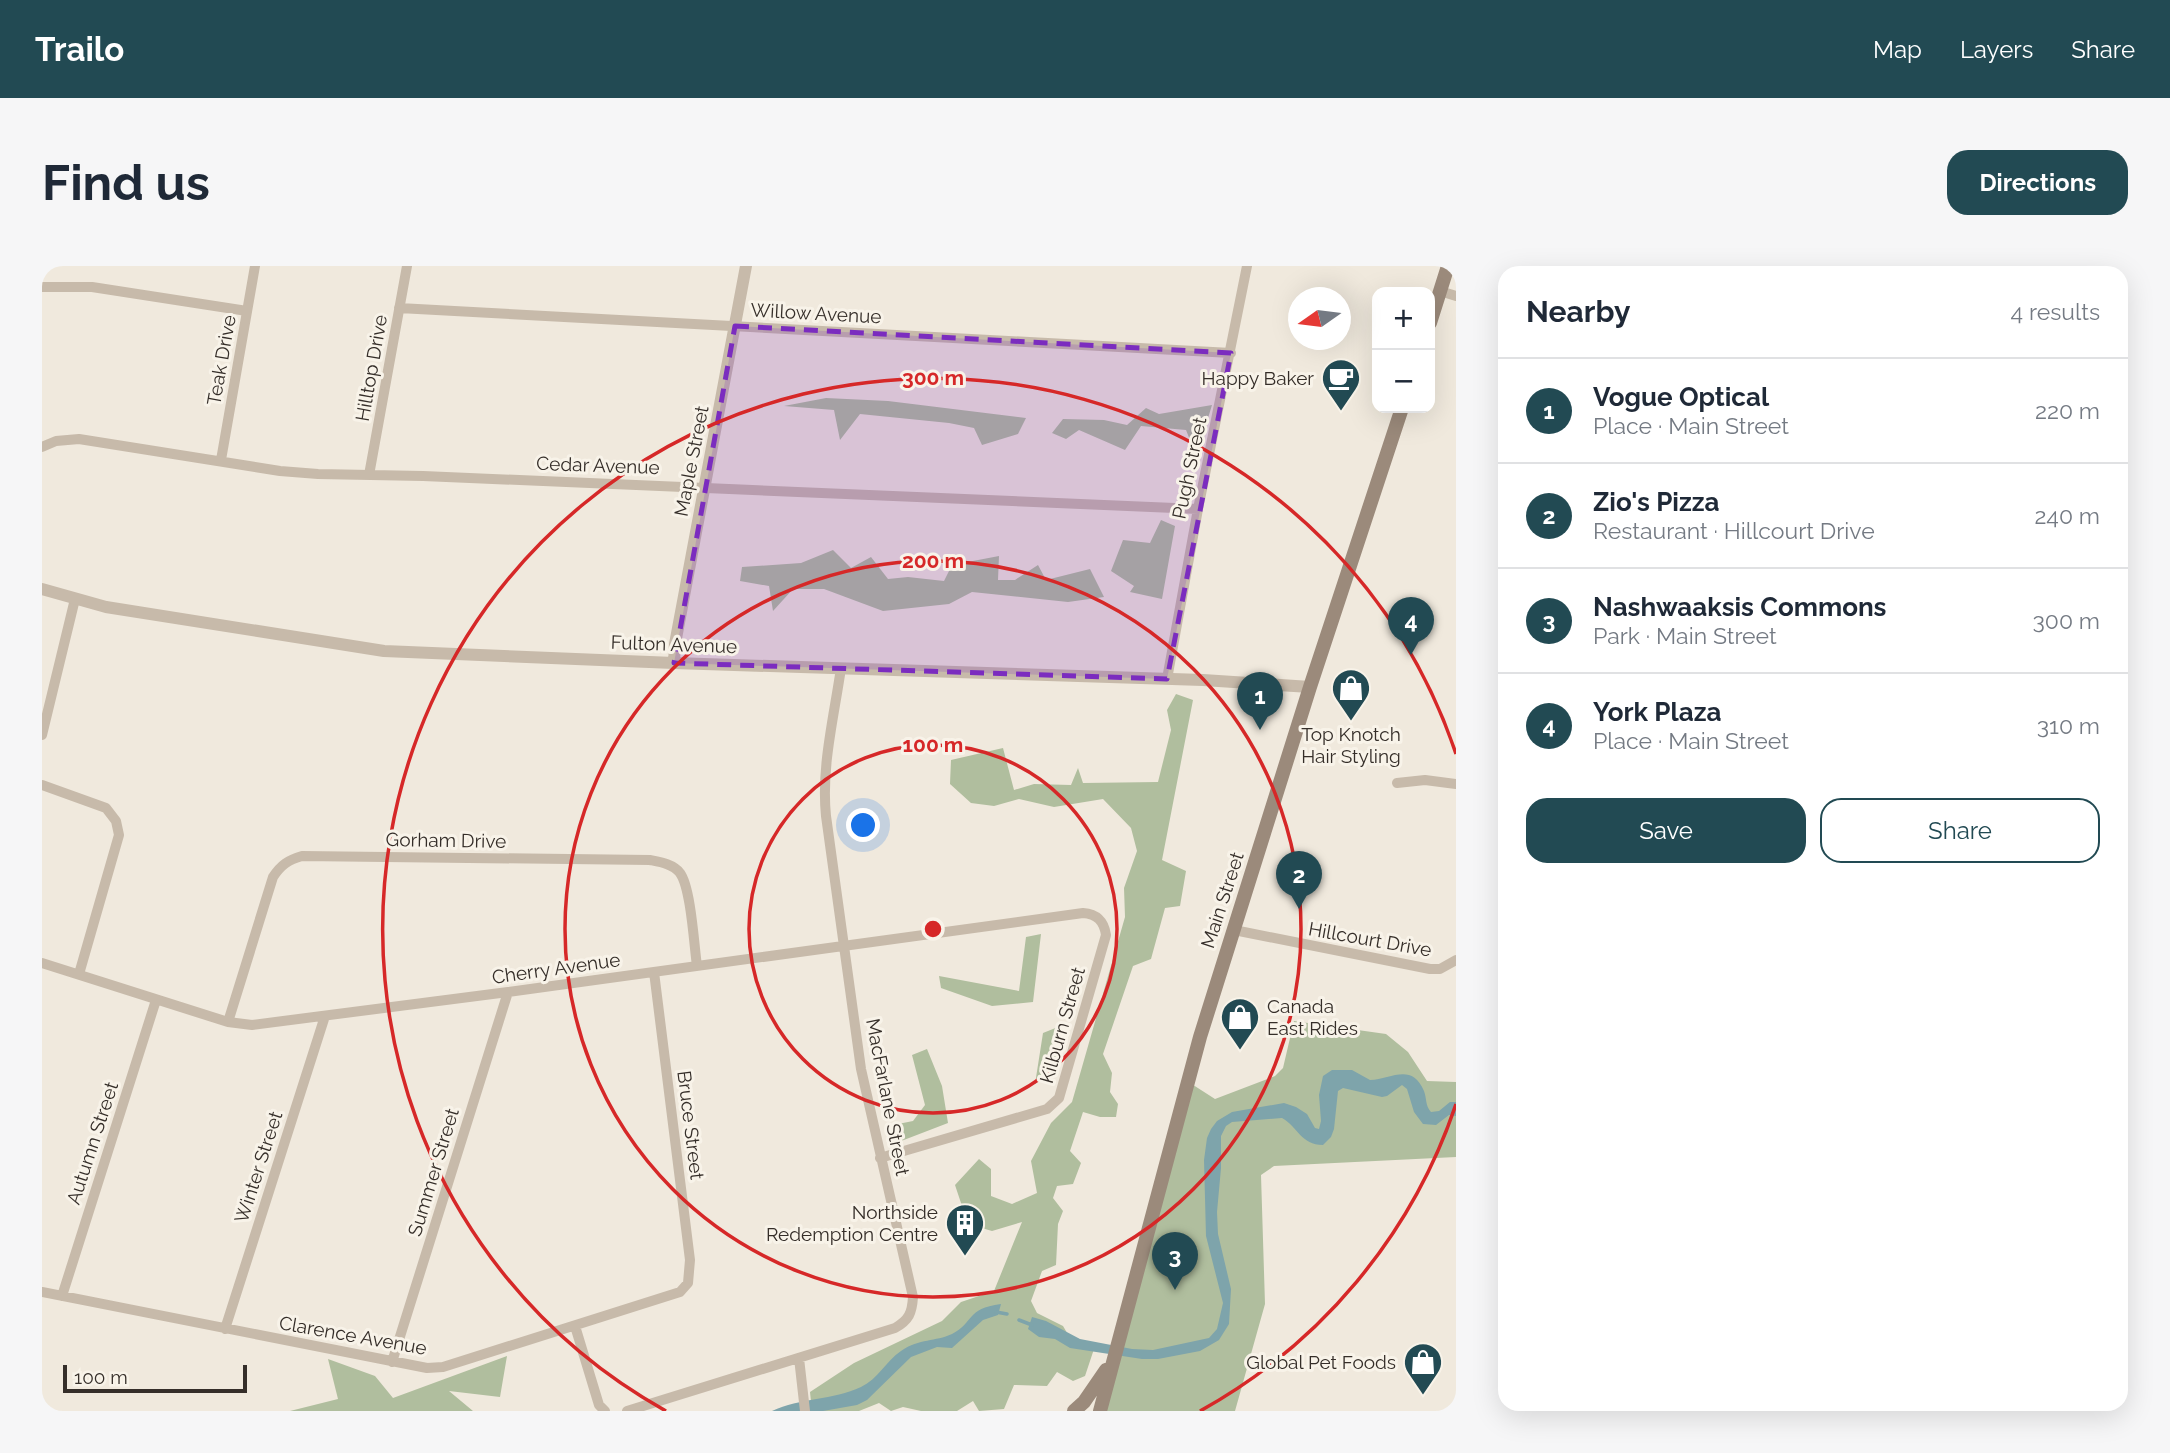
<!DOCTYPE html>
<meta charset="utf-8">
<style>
:root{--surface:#fff;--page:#f6f6f7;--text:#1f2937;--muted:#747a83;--line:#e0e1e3;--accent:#224a53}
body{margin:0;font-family:Raleway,sans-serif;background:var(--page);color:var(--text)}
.controls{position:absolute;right:21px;top:21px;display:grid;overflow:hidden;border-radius:14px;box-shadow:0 7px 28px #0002}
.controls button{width:63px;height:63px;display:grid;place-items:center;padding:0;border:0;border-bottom:2px solid var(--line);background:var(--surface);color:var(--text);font:35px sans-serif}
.compass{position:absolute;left:1246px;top:21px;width:63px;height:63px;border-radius:50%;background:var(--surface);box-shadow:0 7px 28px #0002;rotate:256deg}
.scale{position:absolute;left:21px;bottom:18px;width:184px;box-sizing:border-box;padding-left:7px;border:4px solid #352e29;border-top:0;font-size:19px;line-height:24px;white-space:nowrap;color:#352e29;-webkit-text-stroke:5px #f8f3e9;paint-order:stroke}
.you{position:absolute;left:822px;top:560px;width:24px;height:24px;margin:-18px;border:5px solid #fff;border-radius:50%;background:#1a73e8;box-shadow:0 0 0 10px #1a73e833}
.badge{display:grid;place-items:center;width:46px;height:46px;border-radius:50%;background:var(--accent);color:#fff;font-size:23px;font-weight:700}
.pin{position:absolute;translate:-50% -58px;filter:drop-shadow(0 2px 4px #0008)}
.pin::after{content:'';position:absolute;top:37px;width:24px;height:21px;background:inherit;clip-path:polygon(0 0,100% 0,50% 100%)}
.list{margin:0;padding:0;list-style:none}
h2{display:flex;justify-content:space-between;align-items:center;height:91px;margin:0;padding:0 28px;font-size:30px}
h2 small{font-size:23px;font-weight:400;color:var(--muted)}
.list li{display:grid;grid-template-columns:46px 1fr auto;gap:21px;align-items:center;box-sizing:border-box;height:105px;padding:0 28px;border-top:2px solid var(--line)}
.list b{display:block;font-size:26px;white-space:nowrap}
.list p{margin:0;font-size:23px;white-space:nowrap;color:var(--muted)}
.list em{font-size:23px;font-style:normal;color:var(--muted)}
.actions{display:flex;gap:14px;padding:21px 28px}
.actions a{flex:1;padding:16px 0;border:2px solid var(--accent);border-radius:21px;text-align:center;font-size:24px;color:var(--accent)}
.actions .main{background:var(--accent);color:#fff}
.map{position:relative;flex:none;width:1414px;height:1145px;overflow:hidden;border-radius:21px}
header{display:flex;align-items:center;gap:42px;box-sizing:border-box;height:98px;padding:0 35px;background:var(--accent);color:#fff}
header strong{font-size:33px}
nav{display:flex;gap:38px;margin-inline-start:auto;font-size:24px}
.intro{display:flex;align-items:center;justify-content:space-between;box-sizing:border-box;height:168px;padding:0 42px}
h1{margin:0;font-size:49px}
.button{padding:18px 32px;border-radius:21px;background:var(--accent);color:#fff;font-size:24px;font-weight:700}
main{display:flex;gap:42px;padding:0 42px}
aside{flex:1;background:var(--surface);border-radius:21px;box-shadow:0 7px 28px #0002}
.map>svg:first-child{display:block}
.green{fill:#b0be9e}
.water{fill:#7ea4ab}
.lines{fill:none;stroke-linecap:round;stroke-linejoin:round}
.stream{stroke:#7ea4ab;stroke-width:3.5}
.minor{stroke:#c7baaa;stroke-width:10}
.tertiary{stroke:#c7baaa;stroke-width:12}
.secondary{stroke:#9b8a7b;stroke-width:14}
.marked{fill:#7b2cbf;fill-opacity:0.2;stroke:#7b2cbf;stroke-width:5;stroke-dasharray:14 9;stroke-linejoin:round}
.ring{fill:none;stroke:#d62828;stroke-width:3.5}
.labels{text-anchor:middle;stroke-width:6;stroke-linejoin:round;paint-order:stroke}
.street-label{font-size:19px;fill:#352e29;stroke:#f8f3e9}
.poi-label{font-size:19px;fill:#352e29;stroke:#f8f3e9;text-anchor:end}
.centre{fill:#d62828;stroke:#f8f3e9;stroke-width:3.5}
.ring-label{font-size:21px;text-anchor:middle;font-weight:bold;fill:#d62828;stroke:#f8f3e9;stroke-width:6;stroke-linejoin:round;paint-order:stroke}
</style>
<header>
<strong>Trailo</strong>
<nav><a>Map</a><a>Layers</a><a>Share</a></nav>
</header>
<div class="intro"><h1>Find us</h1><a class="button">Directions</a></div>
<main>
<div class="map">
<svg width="1414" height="1145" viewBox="0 0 1414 1145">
<rect width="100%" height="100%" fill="#f0e9dd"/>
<path class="green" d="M784,132L846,135L984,152L976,168L940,179L932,162L907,157L818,148L798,174L792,144L742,140Z
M1170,139L1160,172L1150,179L1144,164L1099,160L1083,184L1037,164L1024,173L1010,167L1021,153L1062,154L1085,159L1104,142L1117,148Z
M1119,254L1133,260L1120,333L1088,326L1092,320L1069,305L1081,274L1108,277Z
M791,284L809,302L829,291L846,313L866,311L902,315L910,299L957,290L956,314H973L996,299L1004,314L1048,303L1062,331L1026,336L930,326L907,338L841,345L782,323H751L731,345L727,320L698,315L700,301L759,297Z
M1134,428L1151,434L1120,594L1144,605L1138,640L1123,642L1109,693L1091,700L1061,788L1070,807L1068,826L1076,838L1074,851H1058L1041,846L1028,885L1039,897L1031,918L1015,920L1011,932L1021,945L1016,958L1014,999L1000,1005L989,1035L995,1047L1021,1060L1031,1077L1053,1080L1043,1110L1031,1115L1015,1106L1005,1120L972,1119L962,1143L937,1145L931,1135L915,1145H879L861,1141L849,1145L837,1137L817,1145H770L768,1126L812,1097L900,1055L919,1036L952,1025L980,956L950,965L926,958L913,919L937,893L949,903V930L970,938L995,927L989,895L1009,857L1030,836L1083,651L1082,622L1095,585L1089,562L1061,533L1012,541L977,533L952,540L929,537L908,518L909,494L961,482L972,524L992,518L1029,519L1036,502L1041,517L1116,516L1129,464L1125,444Z
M999,668L991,736L950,740L899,722L897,710L977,725L984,671Z
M1252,755L1344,768L1366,786L1385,815L1414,816V891L1232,900L1219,909L1223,1038L1193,1145H1058L1145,815L1173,833L1233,810L1241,802Z
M1021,759L1010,805L993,818L1001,767Z
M885,783L900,820L906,857L854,877L851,859L871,855L883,839L870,789Z
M465,1090L458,1131L407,1125L431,1145H248L296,1133L286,1093L333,1110L351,1132Z"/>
<path class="water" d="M1290,804H1310L1328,814C1349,813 1370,796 1382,825C1385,833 1383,839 1389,846L1397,845L1408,836H1414V850L1407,849L1394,859L1381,858L1372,846L1365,823L1360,819L1345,830L1340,831L1301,822L1296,825L1292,863L1289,871L1281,879C1259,879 1256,861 1240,852L1190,856L1184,860L1179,870V902L1175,946L1176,968L1189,1023L1187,1058L1177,1074L1158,1085L1116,1093H1100L1028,1082L1013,1073L997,1071L986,1063L990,1051L1004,1055L1038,1073L1090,1083L1111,1084L1167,1072L1175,1063L1181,1037L1164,970L1162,894L1165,872L1169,863L1175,855L1190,846L1242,837L1254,841L1265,848L1273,862L1277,863L1279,855L1277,829L1281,810Z
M959,1038L956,1049L941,1054L910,1082L895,1081L869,1091L825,1134L815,1139L781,1145H730C758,1132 791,1134 819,1121C836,1113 844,1095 859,1085C878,1072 893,1076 910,1068C933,1056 923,1043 959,1038Z"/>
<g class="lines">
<path class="stream" d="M954,1046L965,1048
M977,1054L990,1059"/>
<path class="minor" d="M0,21H50L205,45
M1398,25L1414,30
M357,42L1189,87
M0,181L14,175L37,173L238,205L276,208L381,210L1156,243
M179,194L213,0
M327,209L365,0
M1125,413L1156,243L1205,0
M0,469L33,333
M1355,517L1383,514L1414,518
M0,519L64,542L74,555L77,569L37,708
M1192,664L1388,703H1398L1414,694
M0,697L186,756L210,759L466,726L1041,647C1055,648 1062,655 1064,669L1017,832L1005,843L838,892
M186,756L231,611C239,599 246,594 260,590L608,594C618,596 631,598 638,607C649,622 652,679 655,700
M0,1026L385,1102L401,1101L638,1026L646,1017L648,994L612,706
M20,1030L114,734
M533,1060L557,1139L563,1145
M183,1063L283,750
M757,1092L763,1145
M350,1096L466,726
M585,1145L853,1062C867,1054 870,1047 871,1031L819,803L784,550C779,501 792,451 799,402"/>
<path class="tertiary" d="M0,323L64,341L342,385L632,397L1161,414L1268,421
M632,397L633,378L704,0"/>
<path class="secondary" d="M1388,57L1406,0
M1032,1145L1042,1136L1064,1104
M1058,1145L1158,771L1268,421L1360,142"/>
</g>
<path class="marked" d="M693,60L1189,87L1125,413L632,397Z"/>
<g class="ring">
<circle cx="891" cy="663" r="184"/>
<circle cx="891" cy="663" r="368"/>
<path d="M1414 838A551 551 0 0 1 1158 1145M624 1145A551 551 0 1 1 1414 488"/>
</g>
<defs>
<g id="cafe-pin" transform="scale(2.0125)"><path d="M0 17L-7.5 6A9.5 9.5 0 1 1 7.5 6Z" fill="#224a53" stroke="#f8f3e9"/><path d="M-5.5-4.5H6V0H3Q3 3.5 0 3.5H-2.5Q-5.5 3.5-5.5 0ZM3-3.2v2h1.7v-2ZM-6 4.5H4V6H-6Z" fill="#fff"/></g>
<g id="shop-pin" transform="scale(2.0125)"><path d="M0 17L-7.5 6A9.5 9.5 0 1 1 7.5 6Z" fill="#224a53" stroke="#f8f3e9"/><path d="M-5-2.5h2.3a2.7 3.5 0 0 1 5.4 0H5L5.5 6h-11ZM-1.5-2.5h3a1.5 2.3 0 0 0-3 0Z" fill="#fff"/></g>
<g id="building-pin" transform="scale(2.0125)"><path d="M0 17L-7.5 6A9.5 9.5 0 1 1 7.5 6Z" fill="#224a53" stroke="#f8f3e9"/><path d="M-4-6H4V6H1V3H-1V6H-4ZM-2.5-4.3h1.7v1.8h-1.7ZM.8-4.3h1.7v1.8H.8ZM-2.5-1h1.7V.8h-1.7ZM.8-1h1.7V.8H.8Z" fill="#fff"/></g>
</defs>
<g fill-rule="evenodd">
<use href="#cafe-pin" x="1299" y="112"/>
<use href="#shop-pin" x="1309" y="422"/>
<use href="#shop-pin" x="1198" y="751"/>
<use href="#building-pin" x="923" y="957"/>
<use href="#shop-pin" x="1381" y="1096"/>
</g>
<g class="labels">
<g class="street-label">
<text transform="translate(774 47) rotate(3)" y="7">Willow Avenue</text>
<text transform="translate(179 94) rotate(-80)" y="7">Teak Drive</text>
<text transform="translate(329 102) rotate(-80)" y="7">Hilltop Drive</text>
<text transform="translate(649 195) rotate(-79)" y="7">Maple Street</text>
<text transform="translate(556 199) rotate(2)" y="7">Cedar Avenue</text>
<text transform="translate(1147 202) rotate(-78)" y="7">Pugh Street</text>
<text transform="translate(632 378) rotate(2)" y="7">Fulton Avenue</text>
<text transform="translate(404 574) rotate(1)" y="7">Gorham Drive</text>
<text transform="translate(1180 634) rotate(-72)" y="7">Main Street</text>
<text transform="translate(1328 673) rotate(10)" y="7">Hillcourt Drive</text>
<text transform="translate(514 702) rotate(-8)" y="7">Cherry Avenue</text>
<text transform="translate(1020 759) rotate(-74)" y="7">Kilburn Street</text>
<text transform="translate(846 831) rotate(79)" y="7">MacFarlane Street</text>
<text transform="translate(649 859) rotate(83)" y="7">Bruce Street</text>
<text transform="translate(50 877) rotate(-72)" y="7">Autumn Street</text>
<text transform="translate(216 901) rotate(-72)" y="7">Winter Street</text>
<text transform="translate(391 906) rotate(-73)" y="7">Summer Street</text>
<text transform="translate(311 1069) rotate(10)" y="7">Clarence Avenue</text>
</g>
<g class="poi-label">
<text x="1272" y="119">Happy Baker</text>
<text x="1309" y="475" text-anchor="middle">Top Knotch<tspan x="1309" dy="22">Hair Styling</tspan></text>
<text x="1225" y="747" text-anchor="start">Canada<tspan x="1225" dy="22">East Rides</tspan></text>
<text x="896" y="953">Northside<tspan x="896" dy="22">Redemption Centre</tspan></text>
<text x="1354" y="1103">Global Pet Foods</text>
</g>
</g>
<circle cx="891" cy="663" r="10" class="centre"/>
<g class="ring-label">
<text x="891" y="119">300 m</text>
<text x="891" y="302">200 m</text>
<text x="891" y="486">100 m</text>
</g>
</svg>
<div class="controls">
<button>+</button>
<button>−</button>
</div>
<svg class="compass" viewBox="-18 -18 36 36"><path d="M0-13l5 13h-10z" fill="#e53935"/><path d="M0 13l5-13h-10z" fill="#747a83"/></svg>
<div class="scale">100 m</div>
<div class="you"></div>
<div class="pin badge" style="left:1218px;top:464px">1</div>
<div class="pin badge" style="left:1257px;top:643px">2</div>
<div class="pin badge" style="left:1133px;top:1024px">3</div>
<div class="pin badge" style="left:1369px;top:389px">4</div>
</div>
<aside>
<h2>Nearby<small>4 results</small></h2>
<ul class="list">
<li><span class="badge">1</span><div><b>Vogue Optical</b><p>Place · Main Street</p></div><em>220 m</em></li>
<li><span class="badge">2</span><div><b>Zio's Pizza</b><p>Restaurant · Hillcourt Drive</p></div><em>240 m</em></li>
<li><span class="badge">3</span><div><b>Nashwaaksis Commons</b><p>Park · Main Street</p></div><em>300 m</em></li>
<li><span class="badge">4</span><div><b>York Plaza</b><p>Place · Main Street</p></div><em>310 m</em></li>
</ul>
<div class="actions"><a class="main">Save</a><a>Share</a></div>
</aside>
</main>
